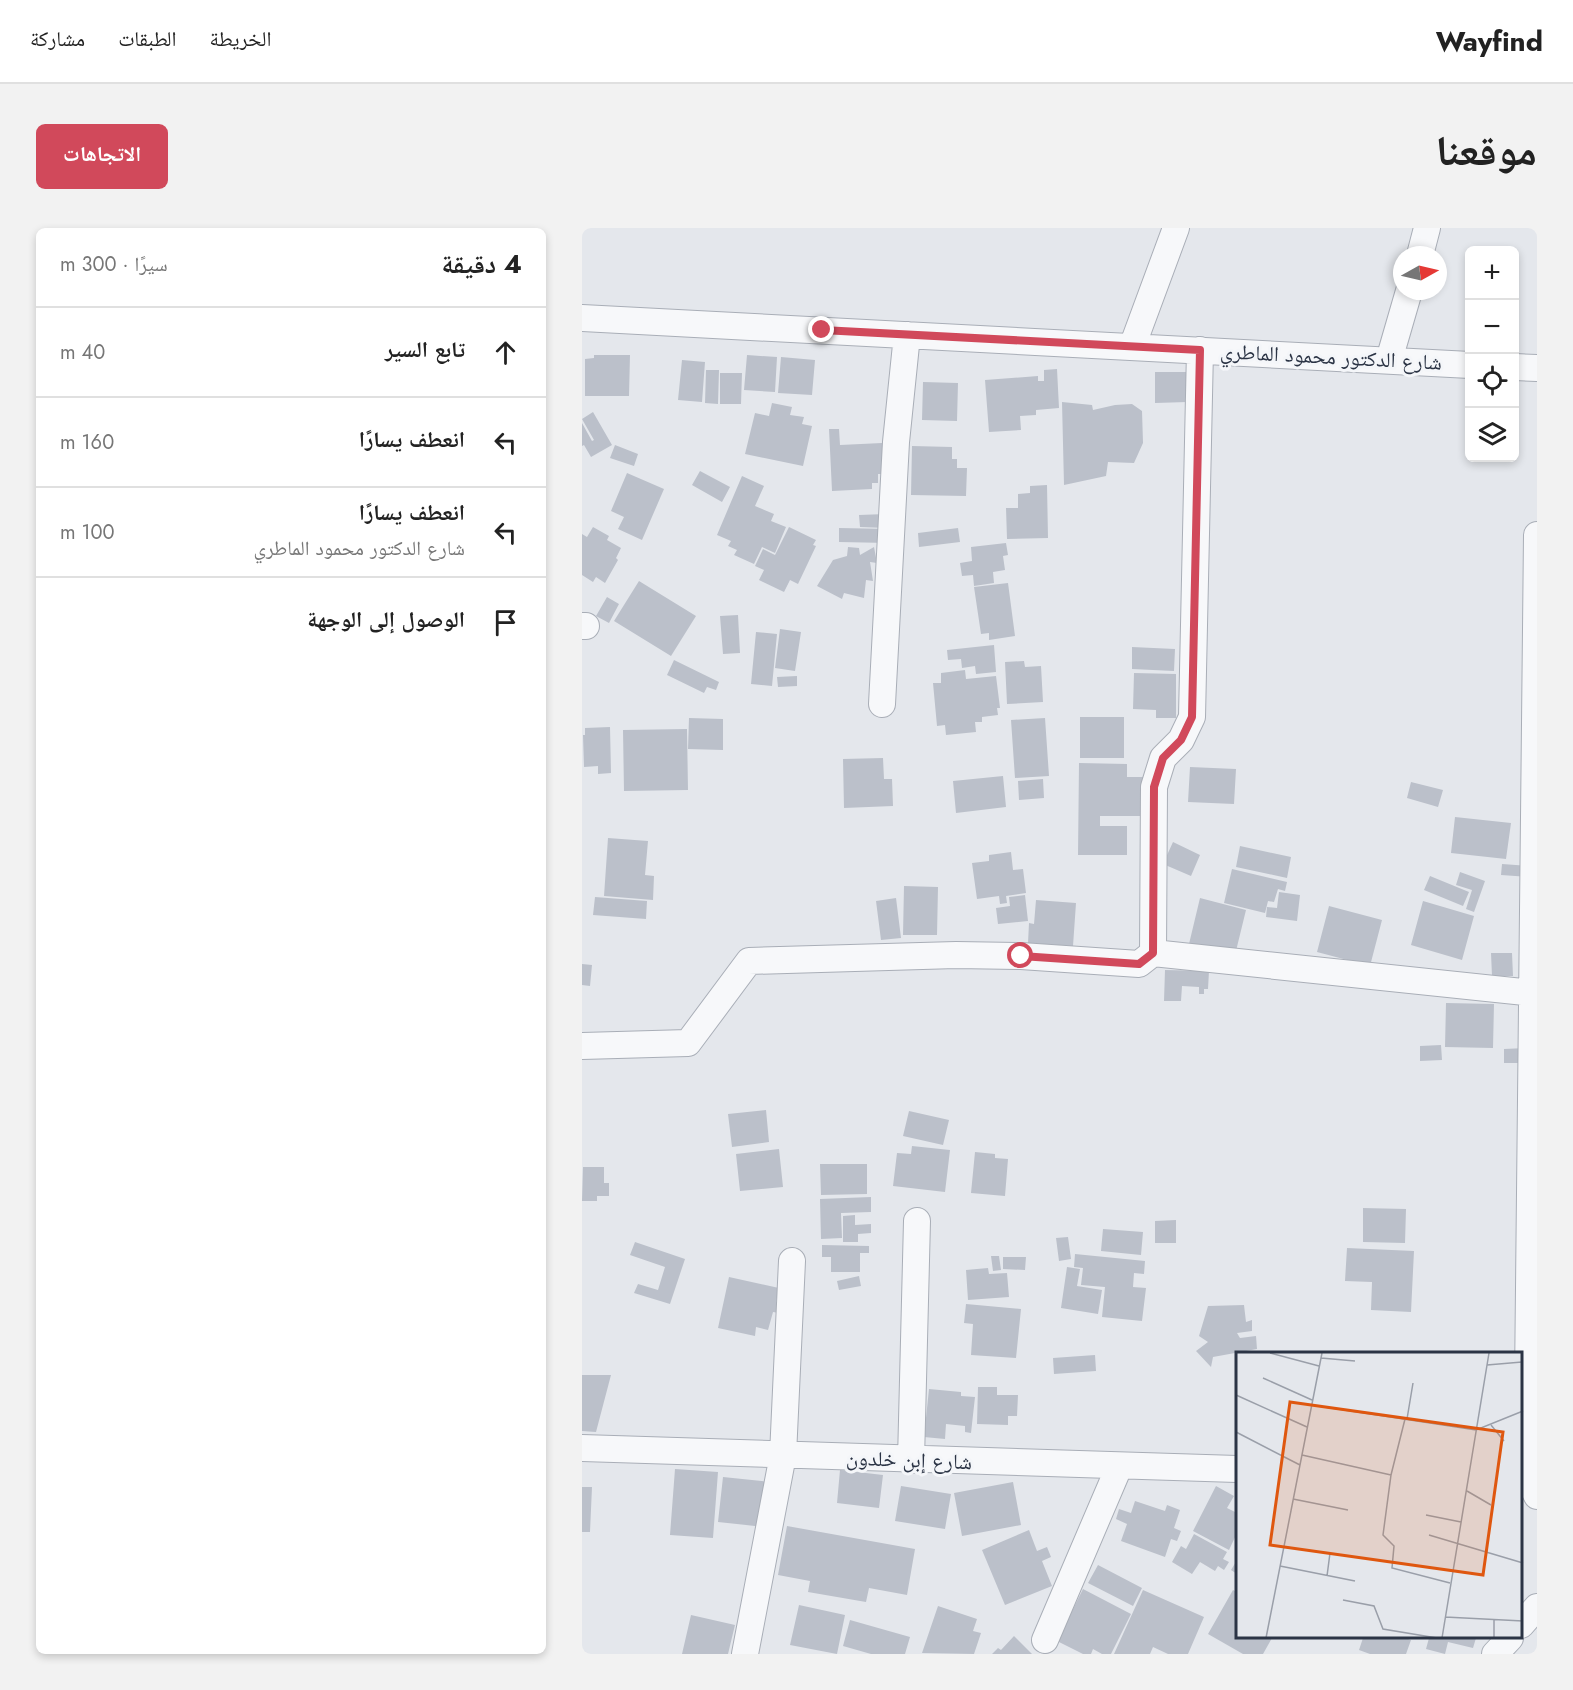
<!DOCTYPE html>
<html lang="ar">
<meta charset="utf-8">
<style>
:root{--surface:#fff;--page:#f2f2f2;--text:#222;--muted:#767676;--line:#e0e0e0;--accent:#d1495b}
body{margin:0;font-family:Jost,"Noto Naskh Arabic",sans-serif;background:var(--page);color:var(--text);direction:rtl}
.controls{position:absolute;right:18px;top:18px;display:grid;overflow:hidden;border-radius:9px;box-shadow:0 3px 9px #0003}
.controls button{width:54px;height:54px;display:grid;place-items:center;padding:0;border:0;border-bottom:2px solid var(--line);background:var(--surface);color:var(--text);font:30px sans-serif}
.compass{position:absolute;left:811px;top:18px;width:54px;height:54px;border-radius:50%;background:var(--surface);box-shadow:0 3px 9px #0003;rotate:82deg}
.stop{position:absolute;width:18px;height:18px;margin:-14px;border:4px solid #d1495b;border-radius:50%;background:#fff}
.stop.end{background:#d1495b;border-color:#fff;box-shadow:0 2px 6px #0008}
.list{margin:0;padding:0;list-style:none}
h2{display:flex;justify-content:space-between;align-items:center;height:78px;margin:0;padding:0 24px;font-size:26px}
h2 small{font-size:20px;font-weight:400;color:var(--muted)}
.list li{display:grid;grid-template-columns:39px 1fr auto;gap:18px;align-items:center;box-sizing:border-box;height:90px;padding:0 24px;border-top:2px solid var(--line)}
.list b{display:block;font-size:22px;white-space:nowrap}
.list p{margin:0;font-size:20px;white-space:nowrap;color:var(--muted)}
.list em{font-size:20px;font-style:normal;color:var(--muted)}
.icon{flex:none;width:33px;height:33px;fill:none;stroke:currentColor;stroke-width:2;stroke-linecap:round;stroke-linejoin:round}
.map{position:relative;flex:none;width:955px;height:1426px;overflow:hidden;direction:ltr;border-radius:9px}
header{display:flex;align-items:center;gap:36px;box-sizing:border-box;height:84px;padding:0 30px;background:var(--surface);border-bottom:2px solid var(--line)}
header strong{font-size:28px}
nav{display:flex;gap:33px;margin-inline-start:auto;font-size:21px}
.intro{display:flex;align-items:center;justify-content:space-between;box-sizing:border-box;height:144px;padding:0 36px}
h1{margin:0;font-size:42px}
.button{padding:15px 27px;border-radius:9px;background:var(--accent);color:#fff;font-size:21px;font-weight:700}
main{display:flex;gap:36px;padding:0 36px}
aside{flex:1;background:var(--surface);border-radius:9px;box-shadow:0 3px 9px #0003}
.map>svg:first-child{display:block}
.building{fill:#bbc0ca}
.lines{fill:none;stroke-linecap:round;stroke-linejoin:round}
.street-casing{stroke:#a9aeb7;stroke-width:28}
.street{stroke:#f7f8fa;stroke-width:26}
.route{stroke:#d1495b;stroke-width:8}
.labels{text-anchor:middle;stroke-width:6;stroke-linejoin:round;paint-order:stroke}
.street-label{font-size:21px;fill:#2b3445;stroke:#f4f6f9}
.inset-road{fill:none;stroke:#9a9fa9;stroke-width:1.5}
.view{fill:#df570f;fill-opacity:0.15;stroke:#df570f;stroke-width:3}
.inset-edge{fill:none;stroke:#2b3445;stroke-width:3}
</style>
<header>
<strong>Wayfind</strong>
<nav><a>الخريطة</a><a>الطبقات</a><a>مشاركة</a></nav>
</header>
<div class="intro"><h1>موقعنا</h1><a class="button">الاتجاهات</a></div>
<main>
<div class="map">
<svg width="955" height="1426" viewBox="0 0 955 1426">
<rect width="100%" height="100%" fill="#e4e7ec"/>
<path class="building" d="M12,127H48L47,168H3V131L12,130Z
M165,127L195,129L193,164L162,162Z
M199,129L233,132L230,167L196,165Z
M100,132L123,134L120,174L96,172Z
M475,141L477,180L454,182V187L438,188L439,202L407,204L403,152L456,148V153H462V142Z
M124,142H137L136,176L123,175Z
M573,144H605V174L573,175Z
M138,145H160L159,176H138Z
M341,154L376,155L375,193L340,192Z
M480,174L510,177L511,182L533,177L550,176L560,183L561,215L552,235L526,234L524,248L482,257Z
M190,175L210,179L208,187L222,189L220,196L230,198L221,238L163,226L173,185L187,188Z
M11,184L30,217L9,229L2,217L0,218V195L10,213L12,212L0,191Z
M247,201H257L258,217L300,215L302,246H296V255H290V261L250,263Z
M33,217L56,226L52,238L28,230Z
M330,218L370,219V231H375V240H385L384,268L329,267Z
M118,243L148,259L140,274L110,257Z
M45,245L82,261L60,312L36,301L42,289L29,283Z
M160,248L182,258L173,278L192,286L189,293L204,299L193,325L180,319L172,336L152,327L155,322L146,318L149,313L135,307Z
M465,257L466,310L425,311L424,280H436V266L448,265V258Z
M304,286L305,300L278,299L277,287Z
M11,299L27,308L25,312L39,320L34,330L36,332L23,355L14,349L11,354L0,347V306L5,309Z
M207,299L234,312L231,317L234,318L216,356L208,352L202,364L177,352L182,342L173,338L181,321L193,327Z
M257,300L308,301L307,315L257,314Z
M376,300L378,314L337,319L336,305Z
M424,315L426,327L421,328L423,342L411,344L412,355L392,358L391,347L380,348L378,335L390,333L389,319Z
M266,319L277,320L278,327L292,319L295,335L288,334L291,353L284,352L282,370L262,365L260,371L235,358L251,332L265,328Z
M57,353L114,388L89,428L32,393Z
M426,355L433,408L407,412V405L399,406L392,359Z
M25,369L37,376L27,395L14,388Z
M156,387L158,425L141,426L138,388Z
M198,401L219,404L213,443L193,440Z
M174,404L195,406L190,458L169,456Z
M412,417L414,444L394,446L393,438L380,440L379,431L366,432L365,422Z
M550,419L593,421L592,443L550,441Z
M92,432L137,454L134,462L125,459L122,465L85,447Z
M442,433L443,439L459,438L461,474L425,476L423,434Z
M383,442L384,451L414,448L418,480H415L416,487L400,489V494H393L394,504L364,507L363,497L355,498L351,455H359V445Z
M552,445L594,446V490H574V482L551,481Z
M215,448V458L196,459L195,449Z
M498,489H542V530H498Z
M107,490L141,491V522L106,521Z
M463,490L467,548L433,550L429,492Z
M28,499L29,545L16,546V538L2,539L1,507H3V500Z
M105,501L106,562L42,563L41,502Z
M301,530L302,551H310L311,578L262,580L261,531Z
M497,535L545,536V549H561L560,588H518V598H545V627H496Z
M608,539L654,541L652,576L606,574Z
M421,548L424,579L374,585L371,553Z
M461,551L462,570L437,572L436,553Z
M829,554L861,562L856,579L825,570Z
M873,589L929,595L924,631L869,625Z
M26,610L66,613L63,647L72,648L71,672L22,668Z
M591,614L618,627L609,648L581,636Z
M658,618L709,629L705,650L654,639Z
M429,624L431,642L441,641L444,665L424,668L425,675L418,676L417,668L395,671L390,635L407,633V627Z
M920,636L947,638L946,649L919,647Z
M650,641L705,654L703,663L696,661L692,674L686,673L683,685L642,675Z
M878,644L903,653L892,684L884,681L890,662L874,657Z
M848,648L887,664L881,678L842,662Z
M322,658L356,659L355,707H321Z
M697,664L718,667L715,693L684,689L685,679L695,680Z
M443,667L446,693L416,696L414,680L428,678L427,669Z
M13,669L65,673L64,691L11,687Z
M314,670L319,710L299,712L294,673Z
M618,670L664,682L653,727L607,716Z
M454,672L494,675L491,718L446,715L447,695L452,696Z
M841,673L892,688L880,732L829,717Z
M747,678L800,692L788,738L735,724Z
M909,725H930L931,748H910Z
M0,736L10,737L8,758L0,757Z
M583,742L627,743L626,761H622V766H617V759L600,758L599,773H582Z
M864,775L912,776L911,820L863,819Z
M859,817L860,832L838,833V818Z
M944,820V835H922V821Z
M184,882L187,914L150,919L146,886Z
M327,883L367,892L361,917L321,908Z
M330,918L368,922L363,964L311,958L315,925L329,926Z
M197,921L201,959L158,963L154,926Z
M393,924L413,926V930L426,931L423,968L389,965Z
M238,936H285V966L239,967Z
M1,939H22V955H27V968H15V973H0Z
M289,969V984L259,985L260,1010L239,1011L238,971Z
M781,980L824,981L823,1015L781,1014Z
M273,987V997L289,996V1005L276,1006V1014H261V988Z
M594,992V1015H573V993Z
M521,1001L561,1004L559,1027L519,1023Z
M486,1009L489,1031L477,1033L474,1010Z
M53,1014L103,1031L88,1076L52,1065L56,1056L76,1062L83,1039L48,1027Z
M240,1017L287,1018V1025H278V1044H249V1029H240Z
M765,1020L832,1023L829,1084L789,1082L790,1054L763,1053Z
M493,1026L563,1033L562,1046L552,1045L551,1059L564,1060L560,1093L520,1089L523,1059L499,1057L501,1040L492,1039Z
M409,1028H417L419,1042L411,1043Z
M421,1029H444L443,1042L421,1041Z
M485,1039L498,1041L495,1058L520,1062L516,1086L479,1080Z
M406,1040L407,1046L425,1045L427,1069L386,1072L384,1042Z
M277,1048L279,1058L257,1062L255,1053Z
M147,1049L197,1060L194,1074L205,1077L203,1086L191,1084L186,1102L174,1099L173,1108L136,1100Z
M384,1076L439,1081L434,1130L389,1127L391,1096L382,1095Z
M662,1077L664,1094L670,1092V1103L655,1105L658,1110L674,1108L675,1121L631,1129L629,1139L614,1123L626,1114L617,1108L626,1078Z
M513,1127L514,1143L472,1146L471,1130Z
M0,1147H29L14,1204L0,1203Z
M396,1159H415V1167H436L435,1188H426V1197L395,1196Z
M347,1161L379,1164V1168L393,1169L389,1205L383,1204V1198L364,1196L363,1211L342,1209Z
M93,1241L136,1244L131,1310L88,1307Z
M258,1242L301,1247L297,1280L255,1275Z
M141,1249L188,1254L183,1299L136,1294Z
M431,1254L439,1297L380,1308L372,1265Z
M319,1258L369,1266L363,1301L313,1293Z
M634,1258L652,1268L645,1280L655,1285V1305L647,1322L611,1303Z
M0,1259H10L8,1304H0Z
M553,1273L583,1283L585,1277L598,1282L592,1300L599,1303L595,1313L589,1311L583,1329L539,1313L545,1296L534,1291L537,1281L549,1285Z
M205,1298L333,1321L325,1367L287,1360L284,1374L226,1364L228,1353L196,1347Z
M447,1302L455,1323L465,1319L469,1329L460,1333L470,1358L423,1377L400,1322Z
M612,1306L645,1324L641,1331L647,1334L642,1342L636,1338L633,1343L618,1334L610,1346L590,1334L599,1318L604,1321Z
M655,1332V1346L649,1342Z
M516,1337L560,1360L551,1378L506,1355Z
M501,1361L549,1386L529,1426H520L511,1421L509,1426H501L475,1413Z
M561,1362L622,1389L606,1426H586L571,1419L568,1426H532Z
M651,1362L655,1364V1410H690L681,1426H661L626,1406Z
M217,1377L263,1387L255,1426L208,1417Z
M356,1378L395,1391L391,1403L399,1405L392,1426L340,1425Z
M109,1387L153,1397L146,1426H100Z
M268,1392L328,1409L323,1426H289L261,1418Z
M432,1408L450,1426H410L416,1420L419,1422Z
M781,1410H823L829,1412L824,1426H788L777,1422Z
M847,1410H894L891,1420L866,1414L863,1426L844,1421Z"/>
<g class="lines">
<g class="street-casing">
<path id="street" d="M838,27L845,0
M0,90L888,137
M550,119L594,0
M807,132L827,63
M933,139L955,140
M955,307L945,1248L955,1268
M0,398H4
M300,476L314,214L325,107
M571,725L572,559L581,530L599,512L610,489L618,122
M0,818L106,815L167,733L374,727L439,728L557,736L571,725L951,765
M0,1220L655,1241
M329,1232L335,993
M939,1397L955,1379
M463,1412L537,1239
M163,1426L201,1227L210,1033
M913,1426L928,1410"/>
</g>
<use href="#street" class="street"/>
</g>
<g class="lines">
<path class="route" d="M240,102L618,122L610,489L599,512L581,530L572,559L571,725L557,736L439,728"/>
</g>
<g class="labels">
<g class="street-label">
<text transform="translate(749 129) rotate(3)" y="7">شارع الدكتور محمود الماطري</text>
<text transform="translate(327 1232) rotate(2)" y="7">شارع إبن خلدون</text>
</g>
</g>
<g transform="translate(654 1124)">
<rect width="286" height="286" fill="#e4e7ec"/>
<path class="inset-road" d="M34,1L83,14M85,6L119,9M251,13L286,10M27,26L76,48M0,43L71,75M75,53L240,78L287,59M169,67L155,123L147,183L158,194L156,216L214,231M171,67L177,31M255,73L268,89M0,80L64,113M66,103L155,123M231,139L255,153M57,147L112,158M190,163L225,170M193,183L287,211M44,214L119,229M91,224L94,201M107,248L138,254L147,277L201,286M209,265L287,269M30,286L86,1M206,286L253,1M258,286V267"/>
<path class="view" d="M54,50L267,80L247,223L34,193Z"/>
<rect width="286" height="286" class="inset-edge"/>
</g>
</svg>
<div class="controls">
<button>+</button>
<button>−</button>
<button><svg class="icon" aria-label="locate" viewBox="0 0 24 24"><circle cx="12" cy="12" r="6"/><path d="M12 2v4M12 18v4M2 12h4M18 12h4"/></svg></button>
<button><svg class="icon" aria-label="layers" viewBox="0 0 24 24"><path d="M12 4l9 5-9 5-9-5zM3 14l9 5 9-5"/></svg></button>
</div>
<svg class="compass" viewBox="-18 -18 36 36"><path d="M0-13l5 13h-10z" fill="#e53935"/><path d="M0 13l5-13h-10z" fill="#767676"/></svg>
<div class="stop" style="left:439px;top:728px"></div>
<div class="stop end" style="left:240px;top:102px"></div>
</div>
<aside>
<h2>4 دقيقة<small>سيرًا · 300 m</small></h2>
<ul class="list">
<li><svg class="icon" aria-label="ahead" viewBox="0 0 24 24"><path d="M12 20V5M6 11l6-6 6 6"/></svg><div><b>تابع السير</b></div><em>40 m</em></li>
<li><svg class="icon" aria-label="left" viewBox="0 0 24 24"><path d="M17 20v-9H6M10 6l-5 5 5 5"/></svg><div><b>انعطف يسارًا</b></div><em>160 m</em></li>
<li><svg class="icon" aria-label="left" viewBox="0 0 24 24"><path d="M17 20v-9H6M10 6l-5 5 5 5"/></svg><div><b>انعطف يسارًا</b><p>شارع الدكتور محمود الماطري</p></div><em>100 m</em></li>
<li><svg class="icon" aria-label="arrive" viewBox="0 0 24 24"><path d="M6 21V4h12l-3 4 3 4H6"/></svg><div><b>الوصول إلى الوجهة</b></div></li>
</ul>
</aside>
</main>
